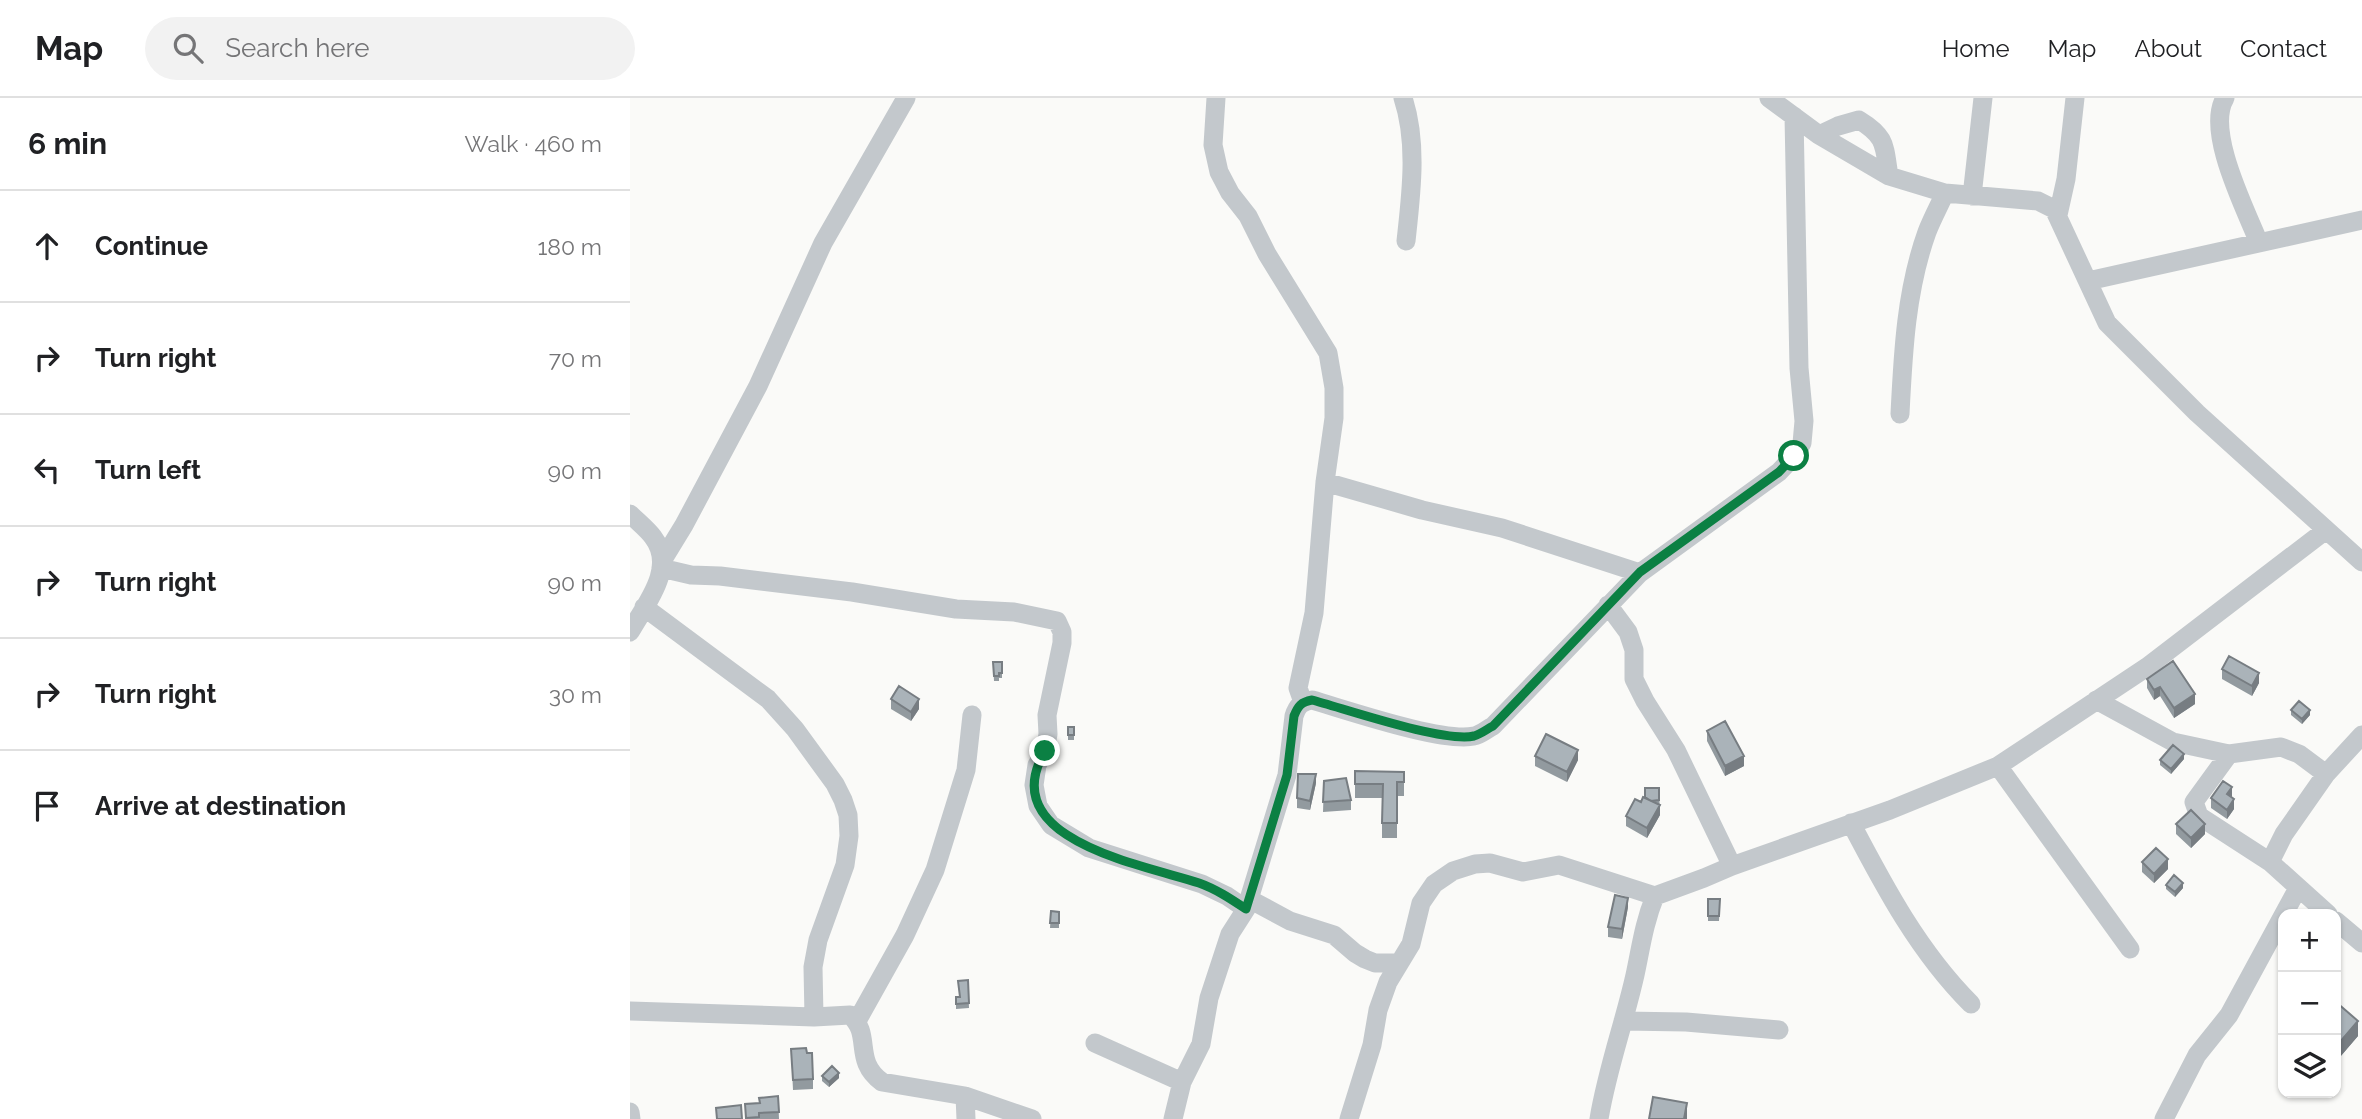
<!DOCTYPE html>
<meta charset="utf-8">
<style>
:root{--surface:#fff;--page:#f2f2f2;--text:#202124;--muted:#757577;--line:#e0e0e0}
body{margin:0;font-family:Raleway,sans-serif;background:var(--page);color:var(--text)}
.controls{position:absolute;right:21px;bottom:21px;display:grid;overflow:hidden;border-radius:14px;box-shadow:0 2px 5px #0004}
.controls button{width:63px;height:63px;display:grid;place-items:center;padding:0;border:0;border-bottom:2px solid var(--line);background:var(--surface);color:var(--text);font:35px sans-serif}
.stop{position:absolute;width:21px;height:21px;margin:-16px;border:5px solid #0b8043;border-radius:50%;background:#fff}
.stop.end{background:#0b8043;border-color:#fff;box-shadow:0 2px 7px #0008}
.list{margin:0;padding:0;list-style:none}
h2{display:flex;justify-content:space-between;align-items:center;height:91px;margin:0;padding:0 28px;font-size:30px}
h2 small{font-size:23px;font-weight:400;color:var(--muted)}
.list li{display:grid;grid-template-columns:46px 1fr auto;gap:21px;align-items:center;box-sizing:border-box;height:112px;padding:0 28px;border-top:2px solid var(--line)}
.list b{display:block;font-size:26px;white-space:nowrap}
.list em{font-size:23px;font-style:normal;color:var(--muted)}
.icon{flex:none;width:38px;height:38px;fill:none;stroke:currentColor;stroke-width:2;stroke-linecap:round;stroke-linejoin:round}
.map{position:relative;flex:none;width:1732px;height:1021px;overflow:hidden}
header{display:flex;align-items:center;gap:42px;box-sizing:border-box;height:98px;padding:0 35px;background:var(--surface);border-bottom:2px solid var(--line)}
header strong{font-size:33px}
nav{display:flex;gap:38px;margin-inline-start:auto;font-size:24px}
.search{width:490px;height:63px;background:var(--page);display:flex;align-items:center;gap:18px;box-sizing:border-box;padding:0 24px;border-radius:38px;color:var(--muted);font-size:26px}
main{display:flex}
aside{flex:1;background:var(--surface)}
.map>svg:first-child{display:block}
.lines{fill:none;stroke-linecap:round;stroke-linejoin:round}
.minor{stroke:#c3c8cc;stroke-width:19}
.wall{fill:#929a9f}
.shaded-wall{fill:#777d82}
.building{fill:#aab3b9;stroke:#777d82;stroke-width:2}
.route{stroke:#0b8043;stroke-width:9}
</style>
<header>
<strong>Map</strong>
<div class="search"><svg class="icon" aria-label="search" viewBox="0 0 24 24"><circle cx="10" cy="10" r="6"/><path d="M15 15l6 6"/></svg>Search here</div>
<nav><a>Home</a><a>Map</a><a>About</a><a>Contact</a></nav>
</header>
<main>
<aside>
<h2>6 min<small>Walk · 460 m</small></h2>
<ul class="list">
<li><svg class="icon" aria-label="ahead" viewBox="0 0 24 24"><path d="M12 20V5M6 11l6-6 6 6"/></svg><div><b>Continue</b></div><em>180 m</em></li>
<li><svg class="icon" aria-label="right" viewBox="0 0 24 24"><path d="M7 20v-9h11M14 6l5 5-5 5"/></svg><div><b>Turn right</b></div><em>70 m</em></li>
<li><svg class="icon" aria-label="left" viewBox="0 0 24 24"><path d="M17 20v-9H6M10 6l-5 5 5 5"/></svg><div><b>Turn left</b></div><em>90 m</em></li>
<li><svg class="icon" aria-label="right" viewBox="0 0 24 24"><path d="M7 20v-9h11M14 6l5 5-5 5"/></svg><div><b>Turn right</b></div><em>90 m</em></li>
<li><svg class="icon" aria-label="right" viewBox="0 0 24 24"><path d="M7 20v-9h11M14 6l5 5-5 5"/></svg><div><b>Turn right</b></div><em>30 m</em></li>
<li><svg class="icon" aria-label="arrive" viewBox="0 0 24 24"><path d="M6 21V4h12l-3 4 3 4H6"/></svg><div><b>Arrive at destination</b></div></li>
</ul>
</aside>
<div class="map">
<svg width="1732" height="1021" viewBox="0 0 1732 1021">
<rect width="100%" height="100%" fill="#fafaf8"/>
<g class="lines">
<path class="minor" d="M586,0L583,47L589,74L600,95L618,118L637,156L698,255L704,290V320L695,384L684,515L668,590L673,604
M773,0C788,45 781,97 776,143
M1139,0L1189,37L1259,78L1315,95L1408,103L1424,111L1477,225L1567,315L1732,464
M1595,0C1575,33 1616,112 1629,145
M1189,37L1208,28L1229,22C1257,39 1254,48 1259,78
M1342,98L1353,0
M1428,117L1436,81L1445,0
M1458,183L1732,122
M1270,316C1273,255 1276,192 1297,134C1302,121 1309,108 1315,95
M695,384L792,412L872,430L1010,475
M0,416C8,424 17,431 23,439C47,470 15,507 0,534
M32,463L54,427L128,288L193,145L276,0
M31,470L61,477L90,478L222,494L326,511L384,514L427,523L432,534V545L417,617L418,636L415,653L407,667L404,687L408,708L421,727L459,750L572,786L597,798L616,811
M978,507L998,534L1004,552V581L1015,603L1046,652L1102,768
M14,509L138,601L165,631L205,686L213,702L218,717L219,738L215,767L188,842L183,869L184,919
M1466,602L1543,644L1599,656L1651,649L1669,656L1696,676
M1599,656L1564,704L1569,718L1640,764L1698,816
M1368,668L1500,851
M1221,725C1255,790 1289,854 1341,906
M1640,764L1654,736L1696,676L1732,637
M619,801L660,823L704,837L725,855L735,861L745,865H769
M1706,823L1732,845
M0,913L184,919L220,917C243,937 222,962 252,984L335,998L402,1021
M227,923L275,837L305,772L336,672L342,617
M993,923L1056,924L1149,932
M465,945L552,984
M335,998L336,1021
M0,1014L1,1021
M543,1021L552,984L571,946L579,900L600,836L616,811L657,677L664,618C667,608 671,604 682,602C717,612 813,645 844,638C850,637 857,631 863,628L1010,475L1149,374L1164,358L1172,345L1174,323L1169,270L1164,18
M719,1021L742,947L748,912L758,884L781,846L791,805L804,786L823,773L845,766L860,765L893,774L929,767L1025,798
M969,1021C977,972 994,926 1005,877C1011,849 1014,825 1025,798L1074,780L1102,768L1260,712L1368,668L1517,569L1696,432
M1534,1021L1567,957L1599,917L1668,790"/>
</g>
<path class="wall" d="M363,564H372V580H369V583H364Z
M1592,571L1629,585L1622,598L1592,581Z
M1517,581L1565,606L1544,620L1530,598L1524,602L1517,590Z
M261,601L289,611L281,623L261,611Z
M1661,612L1680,617L1672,626L1661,617Z
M438,629H444V642H438Z
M1077,633L1114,668L1095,678L1077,643Z
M905,658L948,662L937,684L905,668Z
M1554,661L1541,676L1530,667V662Z
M725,673L774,674V698H767V740H752V700H725Z
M694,683L721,702V712L693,714Z
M686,685L680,712L667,710V700Z
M1029,690L1030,717L1017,740L996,728V718L1015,699Z
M1601,699L1604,711L1597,721L1581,710V700Z
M1546,726L1575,736L1561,750L1546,736Z
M1512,764L1538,771L1524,785L1512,774Z
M1536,787L1553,790L1545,799L1536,791Z
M1078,801H1090L1089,823H1078Z
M998,809L992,841L978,839V829Z
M421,813L429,814V830H420Z
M338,882L339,910L326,911V899H329Z
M1706,904L1728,938L1710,959L1706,955Z
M161,951L177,955L183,981V991L163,992Z
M192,978L209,980L199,989L192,983Z
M148,998L149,1021H115V1006L130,1005Z"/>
<path class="shaded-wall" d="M1629,575V585L1622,598V588Z
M1530,589V598L1524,602V592Z
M1565,596V606L1544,620V610Z
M289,601V611L281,623V614Z
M1680,612V617L1672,626V621Z
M948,652V662L937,684V674Z
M1554,656V661L1541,676V671Z
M1114,658V668L1095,678V668Z
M686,676V685L680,712V703Z
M1602,689V699L1597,696Z
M1604,701V711L1597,721V712Z
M1030,707V717L1017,740V730Z
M1575,726V736L1561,750V740Z
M1538,761V771L1524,785V776Z
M1553,785V790L1545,799V794Z
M998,800V809L992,841V831Z
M1728,923V938L1710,959V944Z
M209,975V980L199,989V984Z
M1057,1005V1021H1054Z"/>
<path class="building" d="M1599,558L1629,575L1622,588L1592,571Z
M1543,563L1565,596L1544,610L1530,589L1524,592L1517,581Z
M363,564H372V575H369V578H364Z
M269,588L289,601L281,614L261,601Z
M1669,603L1680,612L1672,621L1661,612Z
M1095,623L1114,658L1095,668L1077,633Z
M438,629H444V637H438Z
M916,636L948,652L937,674L905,658Z
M1543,647L1554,656L1541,671L1530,662Z
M725,673L774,674V684H767V725H752L753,686H725Z
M668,676H686L680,703L667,700Z
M716,680L721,702L693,704L694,683Z
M1593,683L1602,689L1597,696L1604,701L1597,712L1581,700Z
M1015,690H1029V702L1021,703L1015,699Z
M1013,699L1030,707L1017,730L996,718L1005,701L1011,704Z
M1561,712L1575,726L1561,740L1546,726Z
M1526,750L1538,761L1524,776L1512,764Z
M1544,777L1553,785L1545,794L1536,787Z
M985,797L998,800L992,831L978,829Z
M1078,801H1090L1089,818H1078Z
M421,813L429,814V825H420Z
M338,882L339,905L326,906V899H330L328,883Z
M1706,904L1728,923L1710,944L1706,940Z
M176,950L177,955H182L183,981L163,982L161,951Z
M202,968L209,975L199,984L192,978Z
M148,998L149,1014L129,1015V1019L116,1020L115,1006L130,1005L129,1000Z
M1023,999L1057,1005L1054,1021H1019Z
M111,1007L112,1021H87L86,1010Z"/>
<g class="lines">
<path class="route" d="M415,653C363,742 514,767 569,785C586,791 601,801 616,811L657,677L664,618C668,608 671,604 682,602C716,611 814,645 844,638C851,636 857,631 863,628L1010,474L1149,374L1164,358"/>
</g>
</svg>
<div class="controls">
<button>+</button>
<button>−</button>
<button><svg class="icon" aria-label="layers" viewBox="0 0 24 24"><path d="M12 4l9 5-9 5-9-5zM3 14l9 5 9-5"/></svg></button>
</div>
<div class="stop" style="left:1164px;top:358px"></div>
<div class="stop end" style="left:415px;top:653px"></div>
</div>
</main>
